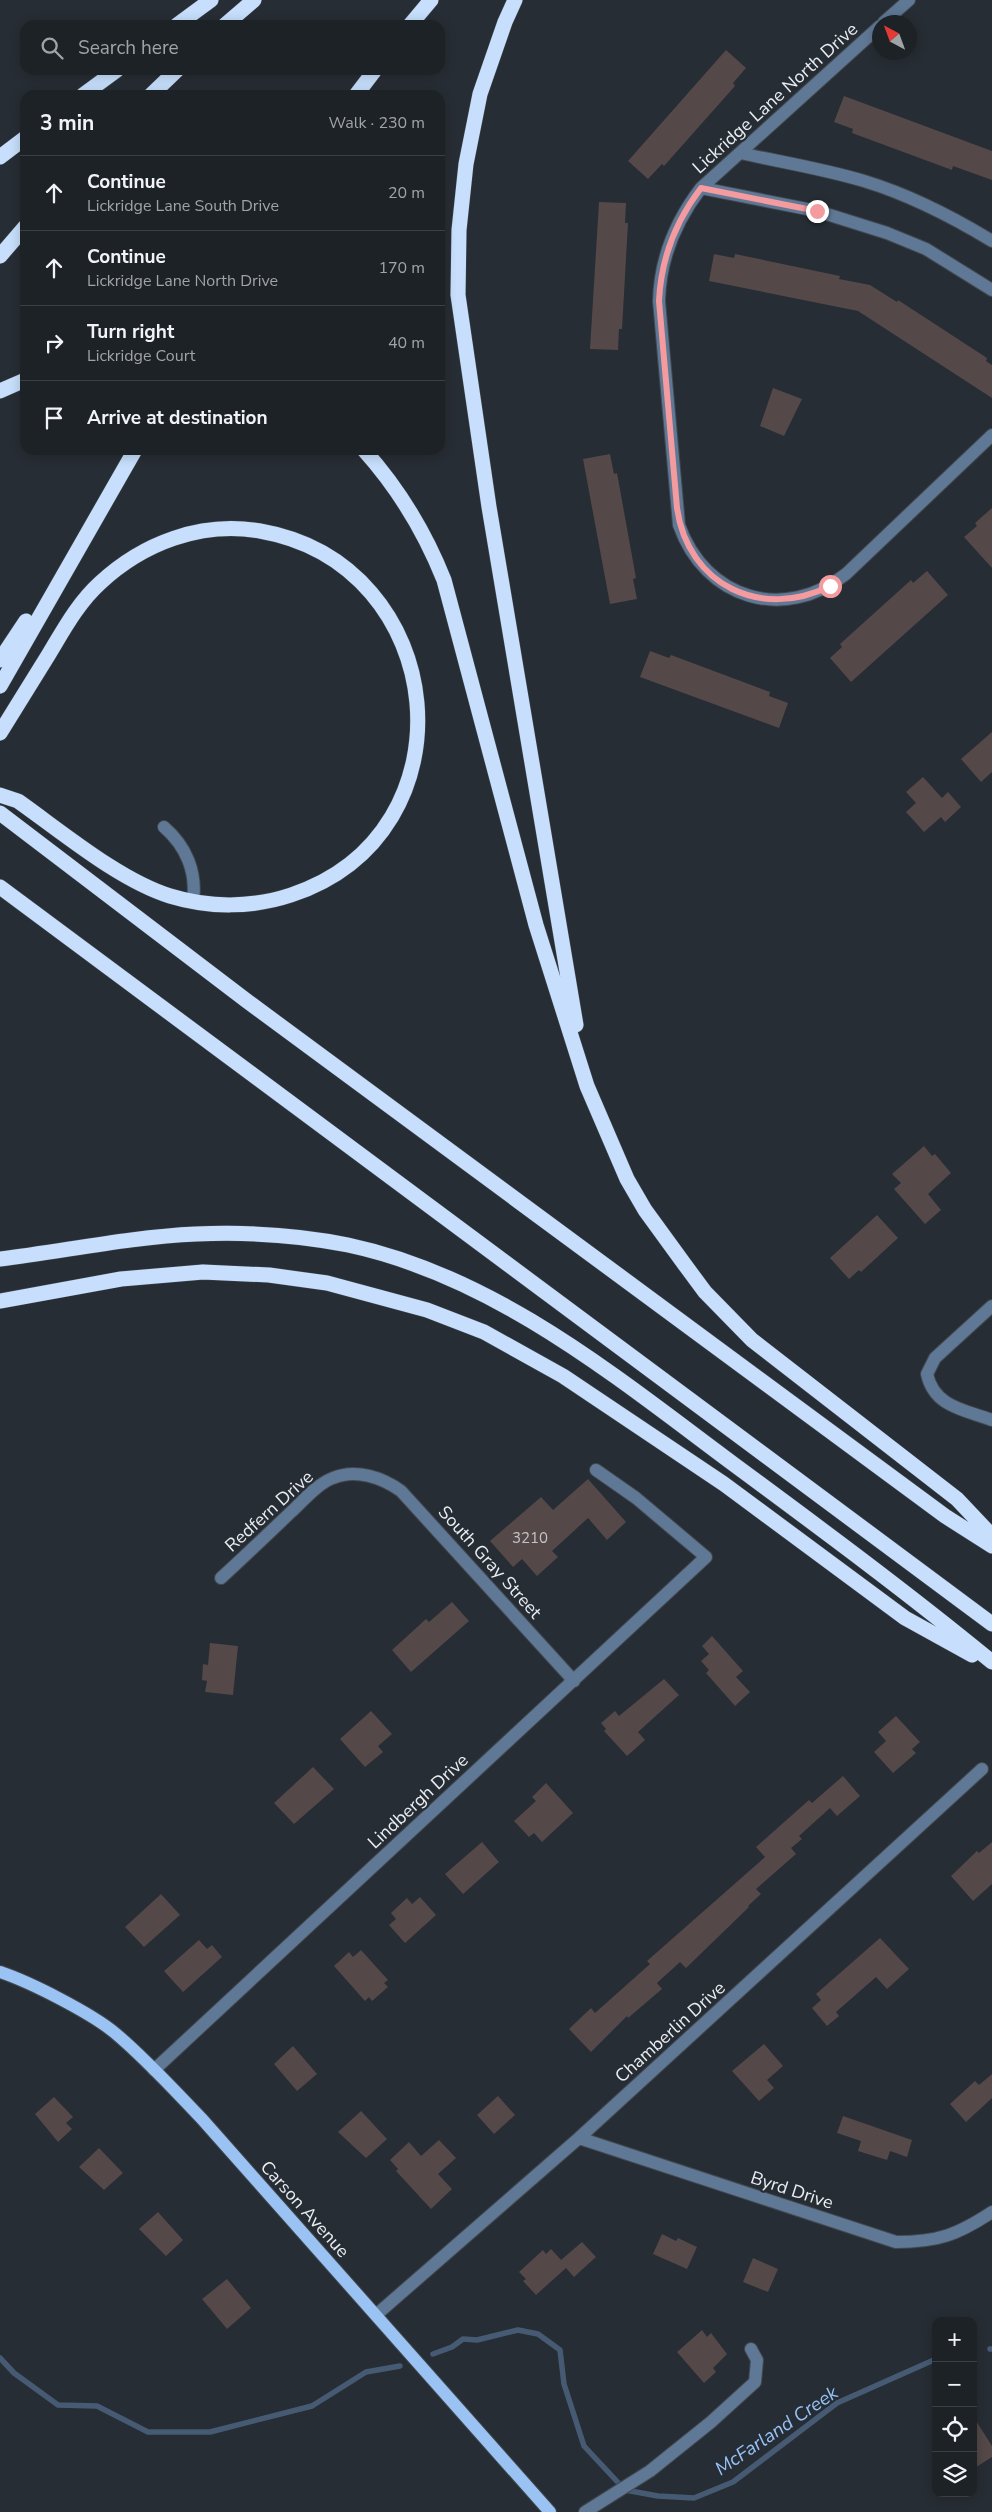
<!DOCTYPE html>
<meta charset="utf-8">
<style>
:root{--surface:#1d2227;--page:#2a2f33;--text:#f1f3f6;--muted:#a0a4a7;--line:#3b3f44}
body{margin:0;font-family:"Nunito Sans",sans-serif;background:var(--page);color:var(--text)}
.controls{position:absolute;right:15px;bottom:15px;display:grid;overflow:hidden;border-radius:10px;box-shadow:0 2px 12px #0003}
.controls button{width:45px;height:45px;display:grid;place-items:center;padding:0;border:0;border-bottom:1px solid var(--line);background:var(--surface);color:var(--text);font:25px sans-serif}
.compass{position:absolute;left:872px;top:15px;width:45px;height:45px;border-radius:50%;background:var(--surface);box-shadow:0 2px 12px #0003;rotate:319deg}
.stop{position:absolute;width:15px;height:15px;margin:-11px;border:4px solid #f49b9f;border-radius:50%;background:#fff}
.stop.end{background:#f49b9f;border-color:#fff;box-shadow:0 1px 5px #0008}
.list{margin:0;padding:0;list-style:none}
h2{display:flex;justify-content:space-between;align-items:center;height:65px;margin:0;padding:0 20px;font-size:21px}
h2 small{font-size:16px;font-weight:400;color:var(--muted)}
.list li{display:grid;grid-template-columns:32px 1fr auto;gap:15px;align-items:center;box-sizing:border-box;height:75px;padding:0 20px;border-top:1px solid var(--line)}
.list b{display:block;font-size:19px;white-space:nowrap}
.list p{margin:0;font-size:16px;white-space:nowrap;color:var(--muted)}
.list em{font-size:16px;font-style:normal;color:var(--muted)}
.icon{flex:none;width:28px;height:28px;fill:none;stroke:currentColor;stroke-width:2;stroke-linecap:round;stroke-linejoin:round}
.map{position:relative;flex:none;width:992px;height:2512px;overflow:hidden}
.search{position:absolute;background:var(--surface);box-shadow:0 2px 12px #0003;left:20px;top:20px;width:425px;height:55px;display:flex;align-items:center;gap:12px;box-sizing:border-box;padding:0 18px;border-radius:15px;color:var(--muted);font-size:19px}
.panel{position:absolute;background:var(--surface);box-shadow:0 2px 12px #0003;left:20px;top:90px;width:425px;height:365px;border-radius:15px}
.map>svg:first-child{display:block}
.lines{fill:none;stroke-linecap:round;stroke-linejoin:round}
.stream{stroke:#465b73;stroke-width:5.5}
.building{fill:#544848}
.minor-casing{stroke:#42484f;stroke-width:14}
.major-casing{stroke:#42484f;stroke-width:14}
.highway-casing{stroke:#42484f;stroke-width:16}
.minor{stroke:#5f7895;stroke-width:12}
.major{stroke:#9ac3f3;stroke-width:12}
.highway{stroke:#c7dffc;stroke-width:15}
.route{stroke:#f49b9f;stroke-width:6}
.labels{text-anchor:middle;stroke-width:4.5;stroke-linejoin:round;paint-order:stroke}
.number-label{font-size:15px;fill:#c4c4c8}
.street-label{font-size:18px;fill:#eaeef3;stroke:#272d34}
.water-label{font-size:19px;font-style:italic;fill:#96c2f8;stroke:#272d34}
</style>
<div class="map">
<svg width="992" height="2512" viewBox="0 0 992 2512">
<rect width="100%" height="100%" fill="#272d34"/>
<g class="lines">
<path class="stream" d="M990,2349H992
M433,2354L452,2347L463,2339L477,2340L518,2330L538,2334L560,2350L564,2384L584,2446L625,2490L658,2496L694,2498L733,2482L837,2403L936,2359
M0,2358L14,2373L58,2405L97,2406L148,2432H210L312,2406L366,2372L400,2366"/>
</g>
<path class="building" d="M726,50L746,68L733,83L735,86L664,166L662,164L648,179L628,161Z
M844,96L992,151V180L953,166L952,170L852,133L853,129L834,122Z
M599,202L626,203L625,223H628L622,329H619L618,350L590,349Z
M714,254L734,258L735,254L773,262L840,276L839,279L870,285L897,302L898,300L987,358L986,361L992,365V398L858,311L709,281Z
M773,388L802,399L784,436L760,426Z
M610,454L614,474L617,473L636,578L633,579L637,599L610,604L583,459Z
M992,508V568L964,537L977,526L975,523Z
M927,571L948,595L851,682L830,658L842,647L840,644L911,580L913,583Z
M650,651L669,658L671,655L770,692L769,696L788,703L779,728L640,677Z
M992,732V772L981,782L961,759Z
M923,777L942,798L948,792L961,807L945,822L941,817L924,832L906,812L916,803L906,792Z
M924,1146L932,1156L935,1154L951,1173L928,1194L941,1210L925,1224L894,1189L901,1183L892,1174Z
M877,1215L898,1238L861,1272L859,1270L849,1279L830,1258Z
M588,1479L626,1522L607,1540L588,1518L552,1551L558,1557L537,1576L522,1559L513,1567L490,1541L541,1497L553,1510Z
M452,1602L469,1621L411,1672L392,1650L426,1619L429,1622Z
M712,1636L743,1671L736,1677L750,1692L735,1706L706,1673L709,1670L701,1661L709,1654L702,1646Z
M210,1643L238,1646L233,1695L205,1692L207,1681L202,1680L203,1664L208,1665Z
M664,1679L679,1695L638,1732L645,1740L627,1756L604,1731L606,1729L601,1723L615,1711L619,1716Z
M371,1711L392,1734L378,1746L383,1752L365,1767L340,1739Z
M896,1716L920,1742L912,1749L916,1753L893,1773L874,1752L886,1741L878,1732Z
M313,1767L334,1789L294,1824L274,1803Z
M843,1776L860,1796L837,1816L830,1808L799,1836L802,1839L791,1848L796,1854L756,1889L761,1894L748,1906L749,1907L686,1968L680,1962L657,1983L662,1989L628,2018L627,2016L591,2052L569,2029L591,2008L595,2013L650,1964L647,1961L765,1857L756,1847L809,1800L812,1803Z
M546,1783L573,1813L542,1842L534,1833L529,1837L514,1821L536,1801L532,1797Z
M482,1842L499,1862L463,1894L445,1874Z
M992,1842V1884L973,1901L951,1876L977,1851L979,1853Z
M161,1894L180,1915L144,1947L125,1927Z
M420,1897L436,1915L405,1943L389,1925L396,1919L391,1913L407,1898L412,1904Z
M880,1938L909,1969L887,1989L876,1977L836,2012L839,2016L827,2026L812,2008L821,2000L816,1994Z
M199,1940L207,1949L212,1945L222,1957L183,1992L164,1971Z
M361,1950L388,1980L384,1983L388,1987L372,2001L369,1997L365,2001L334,1966L349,1952L353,1957Z
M764,2044L783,2066L767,2080L774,2088L759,2101L732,2071Z
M293,2046L317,2074L297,2091L274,2064Z
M992,2074V2098L966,2122L950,2104L975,2081L979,2085Z
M498,2096L515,2115L494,2134L477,2115Z
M54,2097L73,2117L66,2123L72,2129L58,2142L35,2114Z
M361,2111L387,2139L366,2158L338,2132Z
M843,2116L912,2140L907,2157L890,2151L887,2160L858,2151L861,2141L837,2133Z
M439,2140L456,2158L438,2174L452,2189L431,2209L396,2171L398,2169L390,2160L409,2142L421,2156Z
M99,2148L123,2173L104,2190L79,2167Z
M158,2212L183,2240L166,2256L139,2229Z
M662,2234L676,2241L678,2238L697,2247L687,2269L653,2254Z
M582,2242L596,2257L574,2277L566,2268L536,2295L523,2281L526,2279L519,2272L543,2250L546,2254L551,2249L561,2260Z
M753,2258L778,2269L768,2292L743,2282Z
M227,2279L251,2308L227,2329L202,2299Z
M702,2330L707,2337L711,2333L727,2354L713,2368L716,2372L704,2383L677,2352Z
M973,2416L992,2446V2457L973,2469Z"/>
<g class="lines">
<g class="minor-casing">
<path id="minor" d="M884,22L909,0
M880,26L701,188C675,222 660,258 659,301L679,525C705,599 784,623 846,574L992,435
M740,153C781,162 824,169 864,181C910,195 951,216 992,241
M701,188L817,211L887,233L926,249L992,290
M164,827C186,846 197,872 193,901
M992,1306L935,1358L927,1374C934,1407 965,1410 992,1420
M221,1578C245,1556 268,1534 291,1512C303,1501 317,1484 333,1478C356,1468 383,1478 401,1491L574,1681
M154,2070L706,1557L636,1498L596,1470
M579,2138L896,2242C938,2242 957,2235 992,2212
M376,2315L579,2138L982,1769
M585,2512L650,2471L711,2422L755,2382L757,2360L751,2349"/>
</g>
<g class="major-casing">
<path id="major" d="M0,1972C30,1982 91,2013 115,2033C146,2059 174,2090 202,2119L550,2512"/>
</g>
<g class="highway-casing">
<path id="highway" d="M515,0L505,22L480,94L466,164L459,230L458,295L489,507L576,1025
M177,25L211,0
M225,25L254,0
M410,25L431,0
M83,95L117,70
M151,95L177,70
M356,95L375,70
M0,157L25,138
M0,256L25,227
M0,391L25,380
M364,450C399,489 424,530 444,580L536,925L587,1086L627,1179L645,1210L685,1265L705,1292L752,1340L957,1499L992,1536
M0,660L26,621
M0,686L135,450
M0,733C16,707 33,680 49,654C64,629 78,603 100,583C143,543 201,521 260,531C450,564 478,833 291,895C252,908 209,908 170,896C119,880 62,832 18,801L0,795
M0,813L247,1001L945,1516L992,1546
M0,887L992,1624
M0,1259C65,1251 130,1237 196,1234C245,1232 299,1235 348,1245C494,1276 615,1376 732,1463C820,1528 908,1593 992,1662
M0,1301L121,1279L203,1272L269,1275L327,1283L427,1310L484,1332L563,1376L724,1484L905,1618L972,1655"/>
</g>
<use href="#minor" class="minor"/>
<use href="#major" class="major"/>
<use href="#highway" class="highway"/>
</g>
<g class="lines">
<path class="route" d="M817,211L701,188C675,222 661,258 659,301L677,508C688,586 762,620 830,586"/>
</g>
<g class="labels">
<g class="number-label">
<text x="530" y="1543">3210</text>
</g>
<g class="street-label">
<text transform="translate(775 98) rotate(-42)" y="6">Lickridge Lane North Drive</text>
<text transform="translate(269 1511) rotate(-42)" y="6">Redfern Drive</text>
<text transform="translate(490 1562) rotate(48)" y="6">South Gray Street</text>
<text transform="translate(418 1801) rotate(-43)" y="6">Lindbergh Drive</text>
<text transform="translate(670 2032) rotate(-42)" y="6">Chamberlin Drive</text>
<text transform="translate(792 2190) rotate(18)" y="6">Byrd Drive</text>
<text transform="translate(305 2209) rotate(48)" y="6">Carson Avenue</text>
</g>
<g class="water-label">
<text transform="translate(776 2430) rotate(-34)" y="7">McFarland Creek</text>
</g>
</g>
</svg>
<div class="controls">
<button>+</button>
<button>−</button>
<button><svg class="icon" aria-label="locate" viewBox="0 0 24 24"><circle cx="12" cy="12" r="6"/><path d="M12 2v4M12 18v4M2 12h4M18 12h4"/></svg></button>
<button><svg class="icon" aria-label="layers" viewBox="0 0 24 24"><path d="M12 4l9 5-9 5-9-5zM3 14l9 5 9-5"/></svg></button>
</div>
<svg class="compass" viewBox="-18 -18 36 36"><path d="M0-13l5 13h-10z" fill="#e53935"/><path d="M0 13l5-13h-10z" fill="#a0a4a7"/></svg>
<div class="stop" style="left:830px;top:586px"></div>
<div class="stop end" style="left:817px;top:211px"></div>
<div class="search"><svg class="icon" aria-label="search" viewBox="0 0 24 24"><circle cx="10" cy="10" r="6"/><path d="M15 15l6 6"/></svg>Search here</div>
<section class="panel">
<h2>3 min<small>Walk · 230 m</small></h2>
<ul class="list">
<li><svg class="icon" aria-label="ahead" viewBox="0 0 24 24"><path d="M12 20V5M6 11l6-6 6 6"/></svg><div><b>Continue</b><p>Lickridge Lane South Drive</p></div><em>20 m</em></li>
<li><svg class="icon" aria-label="ahead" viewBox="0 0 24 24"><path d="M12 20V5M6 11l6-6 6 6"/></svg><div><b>Continue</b><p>Lickridge Lane North Drive</p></div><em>170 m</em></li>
<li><svg class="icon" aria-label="right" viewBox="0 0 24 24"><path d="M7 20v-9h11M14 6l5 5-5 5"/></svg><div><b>Turn right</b><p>Lickridge Court</p></div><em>40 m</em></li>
<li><svg class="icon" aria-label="arrive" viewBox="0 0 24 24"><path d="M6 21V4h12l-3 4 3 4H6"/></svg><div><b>Arrive at destination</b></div></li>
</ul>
</section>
</div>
